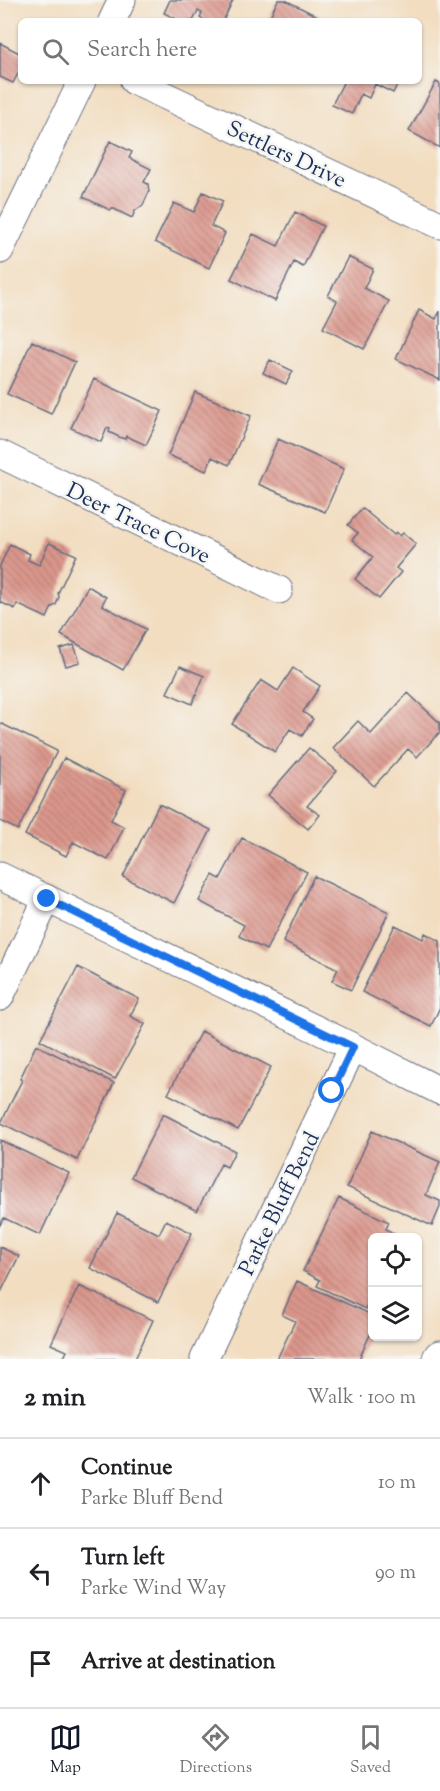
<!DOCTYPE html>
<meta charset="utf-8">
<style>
:root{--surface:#fff;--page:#f2f2f2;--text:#202124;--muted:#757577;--line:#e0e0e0;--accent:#111827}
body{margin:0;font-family:"Sorts Mill Goudy",serif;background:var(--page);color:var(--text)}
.controls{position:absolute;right:18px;bottom:18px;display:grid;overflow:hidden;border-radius:9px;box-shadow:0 2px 4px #0004}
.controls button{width:54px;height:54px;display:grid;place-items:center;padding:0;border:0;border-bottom:2px solid var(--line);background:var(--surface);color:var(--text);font:30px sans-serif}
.stop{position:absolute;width:18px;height:18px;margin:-14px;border:4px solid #1a73e8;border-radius:50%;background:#fff}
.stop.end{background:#1a73e8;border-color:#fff;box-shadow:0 2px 6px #0008}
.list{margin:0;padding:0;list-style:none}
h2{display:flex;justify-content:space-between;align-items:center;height:78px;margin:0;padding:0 24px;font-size:26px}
h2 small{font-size:20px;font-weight:400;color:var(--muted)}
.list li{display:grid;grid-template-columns:39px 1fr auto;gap:18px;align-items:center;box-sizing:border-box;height:90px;padding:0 24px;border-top:2px solid var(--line)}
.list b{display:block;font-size:22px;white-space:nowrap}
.list p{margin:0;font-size:20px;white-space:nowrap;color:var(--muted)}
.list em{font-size:20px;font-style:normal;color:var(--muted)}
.icon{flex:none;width:33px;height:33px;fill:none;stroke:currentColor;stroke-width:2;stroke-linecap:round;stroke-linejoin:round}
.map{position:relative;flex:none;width:440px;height:1359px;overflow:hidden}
.search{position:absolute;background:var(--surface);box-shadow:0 2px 4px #0004;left:18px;right:18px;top:18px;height:66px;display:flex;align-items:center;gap:15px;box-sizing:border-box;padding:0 21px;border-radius:9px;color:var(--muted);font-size:22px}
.sheet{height:348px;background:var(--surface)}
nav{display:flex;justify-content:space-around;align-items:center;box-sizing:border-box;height:84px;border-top:2px solid var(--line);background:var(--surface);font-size:16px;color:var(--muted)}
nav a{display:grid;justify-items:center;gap:3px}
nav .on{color:var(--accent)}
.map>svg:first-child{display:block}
.building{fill:url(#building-back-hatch)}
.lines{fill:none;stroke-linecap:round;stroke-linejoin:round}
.street-casing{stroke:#666c80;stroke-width:29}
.secondary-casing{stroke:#666c80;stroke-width:35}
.street{stroke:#fff;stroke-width:27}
.secondary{stroke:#fff;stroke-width:33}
.route{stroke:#1a73e8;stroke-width:8}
.labels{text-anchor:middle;stroke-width:5;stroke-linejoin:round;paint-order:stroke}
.street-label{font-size:22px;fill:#1b2f5e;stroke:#f6f6f2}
</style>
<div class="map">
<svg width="440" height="1359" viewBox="0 0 440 1359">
<defs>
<pattern id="building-back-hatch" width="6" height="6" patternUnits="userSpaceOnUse" patternTransform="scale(1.5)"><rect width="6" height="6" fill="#dc978c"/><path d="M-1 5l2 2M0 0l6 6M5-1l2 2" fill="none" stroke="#b27c76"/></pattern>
</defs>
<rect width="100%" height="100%" fill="#f6f6f2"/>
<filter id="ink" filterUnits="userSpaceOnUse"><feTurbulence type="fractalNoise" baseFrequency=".0167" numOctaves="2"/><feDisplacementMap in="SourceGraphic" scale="12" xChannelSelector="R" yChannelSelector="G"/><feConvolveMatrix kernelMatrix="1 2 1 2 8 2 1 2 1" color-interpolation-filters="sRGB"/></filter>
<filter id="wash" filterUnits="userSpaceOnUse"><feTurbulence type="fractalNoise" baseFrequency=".008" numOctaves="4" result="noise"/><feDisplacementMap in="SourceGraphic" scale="24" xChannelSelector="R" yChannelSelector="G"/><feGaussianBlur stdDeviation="1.35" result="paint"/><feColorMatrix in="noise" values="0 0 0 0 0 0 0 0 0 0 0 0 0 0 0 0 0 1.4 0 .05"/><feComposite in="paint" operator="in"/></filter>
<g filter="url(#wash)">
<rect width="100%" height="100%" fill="#f2ddc0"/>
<g id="blocks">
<path class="building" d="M170,0H233L223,21H207L200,18L202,13L198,11L193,21H180L164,13Z
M278,0H285L327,21H262L263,18L268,20Z
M0,43L21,54V68L13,83L0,77Z
M344,81H399L393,93L375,84L369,98L361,94L352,114L332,105Z
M436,82L440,84V148L409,131Z
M110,141L132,152L129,158L151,169L144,182L148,184L149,192L143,205L135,211L132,218L112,208L110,210L83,197Z
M203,192L223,201L211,226L225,233L209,268L155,242L174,203L194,212Z
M295,212L323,226L303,267L294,262L275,301L231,279L253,234L278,246Z
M348,257L373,269L364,288L389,301L364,349L323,328L337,301L328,296Z
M419,310L436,319L440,311V380L396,359Z
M32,341L75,362L51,414L7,394Z
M270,360L293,371L286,384L263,373Z
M94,379L162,411L146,445L126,436L125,439L119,437L109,432L110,429L107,428L101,442L71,428Z
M195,392L251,416L229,465L212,457L206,471L168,455Z
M278,439L344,469L325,512L258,484Z
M362,508L394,535L396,532L400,536L403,533L416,544L396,568L401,572L379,599L355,579L373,557L352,540L358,533L348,525Z
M49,543L76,555L58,593L59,597L56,605L52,607L47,618L17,604L15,609L0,602V566L10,544L30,554L28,560L39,565Z
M88,586L106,597L102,605L146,629L123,670L61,635Z
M74,645L80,662L66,666L60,649Z
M180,666L204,676L192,704L167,693Z
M293,668L320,686L303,712L313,719L302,736L290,729L275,752L232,724L261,680L278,691Z
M408,693L440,723V732L417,757L408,749L374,786L333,748L358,721L371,734Z
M0,723L57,751L18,830L0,821Z
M309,748L337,771L307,806L320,815L308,829L268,795Z
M64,758L126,790L111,820L124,827L108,860L73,842L66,856L25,835Z
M159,804L211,830L174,903L123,877Z
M242,838L307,872L266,950L239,936L244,925L199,901L213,875L220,879Z
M314,876L389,912L351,990L332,981L338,969L283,942Z
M395,925L423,939L425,933L440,941V1007L431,1026L362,992Z
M78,967L139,999L130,1016L145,1024L115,1079L40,1040Z
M201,1031L271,1067L238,1130L168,1094Z
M36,1045L114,1083L77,1160L1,1123L22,1080L20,1079Z
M163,1114L235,1151L227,1167L221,1164L197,1211L131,1177Z
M372,1131L440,1162L426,1195L440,1201V1207L432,1226L347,1187Z
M0,1140L69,1173L40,1235L4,1218L0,1225Z
M339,1198L389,1222L386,1229L402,1238H372V1294L365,1309L317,1286L320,1280L303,1271Z
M117,1213L159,1234L166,1220L192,1233L158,1302L90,1268Z
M0,1247L19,1256L0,1294Z
M297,1281L372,1315V1330L359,1359H277L295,1321L282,1315Z
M79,1286L153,1320L135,1359H63L67,1351L51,1344Z"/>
</g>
</g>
<g filter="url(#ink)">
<use href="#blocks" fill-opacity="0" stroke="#666c80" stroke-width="1.5"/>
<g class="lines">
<g class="street-casing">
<path id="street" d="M112,21L122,0
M134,81L440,225
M0,250L82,81
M0,454L279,590
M0,876L353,1047L440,1091
M0,997L47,899
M204,1359L353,1047"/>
</g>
<g class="secondary-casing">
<path id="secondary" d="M439,1359L440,1357"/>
</g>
<use href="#street" class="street"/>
<use href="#secondary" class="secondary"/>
</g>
</g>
<g class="lines" filter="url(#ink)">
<path class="route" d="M47,899L353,1047L332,1091"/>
</g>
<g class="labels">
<g class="street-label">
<text transform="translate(287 153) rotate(25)" y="8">Settlers Drive</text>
<text transform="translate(139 522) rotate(26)" y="8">Deer Trace Cove</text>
<text transform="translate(278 1203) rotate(-64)" y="8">Parke Bluff Bend</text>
</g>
</g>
</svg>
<div class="controls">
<button><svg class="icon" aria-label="locate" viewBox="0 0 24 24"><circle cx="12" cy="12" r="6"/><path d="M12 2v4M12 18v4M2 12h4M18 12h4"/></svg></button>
<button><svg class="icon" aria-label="layers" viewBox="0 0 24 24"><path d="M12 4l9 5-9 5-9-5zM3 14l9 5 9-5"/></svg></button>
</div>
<div class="stop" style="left:332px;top:1091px"></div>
<div class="stop end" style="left:47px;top:899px"></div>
<div class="search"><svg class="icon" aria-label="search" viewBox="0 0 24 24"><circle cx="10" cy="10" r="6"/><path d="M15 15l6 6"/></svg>Search here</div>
</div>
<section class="sheet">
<h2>2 min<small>Walk · 100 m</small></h2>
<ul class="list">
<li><svg class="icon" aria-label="ahead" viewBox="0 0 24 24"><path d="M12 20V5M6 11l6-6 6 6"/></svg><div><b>Continue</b><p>Parke Bluff Bend</p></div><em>10 m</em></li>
<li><svg class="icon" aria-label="left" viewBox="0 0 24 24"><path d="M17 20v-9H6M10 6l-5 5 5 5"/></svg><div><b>Turn left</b><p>Parke Wind Way</p></div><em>90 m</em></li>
<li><svg class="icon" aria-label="arrive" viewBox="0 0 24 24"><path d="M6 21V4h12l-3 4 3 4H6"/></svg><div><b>Arrive at destination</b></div></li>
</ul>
</section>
<nav>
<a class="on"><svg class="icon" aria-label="map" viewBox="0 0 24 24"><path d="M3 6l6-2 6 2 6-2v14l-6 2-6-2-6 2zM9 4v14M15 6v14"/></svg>Map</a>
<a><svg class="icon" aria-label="directions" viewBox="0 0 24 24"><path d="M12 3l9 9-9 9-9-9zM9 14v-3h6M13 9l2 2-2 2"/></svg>Directions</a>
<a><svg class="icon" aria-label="saved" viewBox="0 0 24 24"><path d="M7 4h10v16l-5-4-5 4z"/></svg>Saved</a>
</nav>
